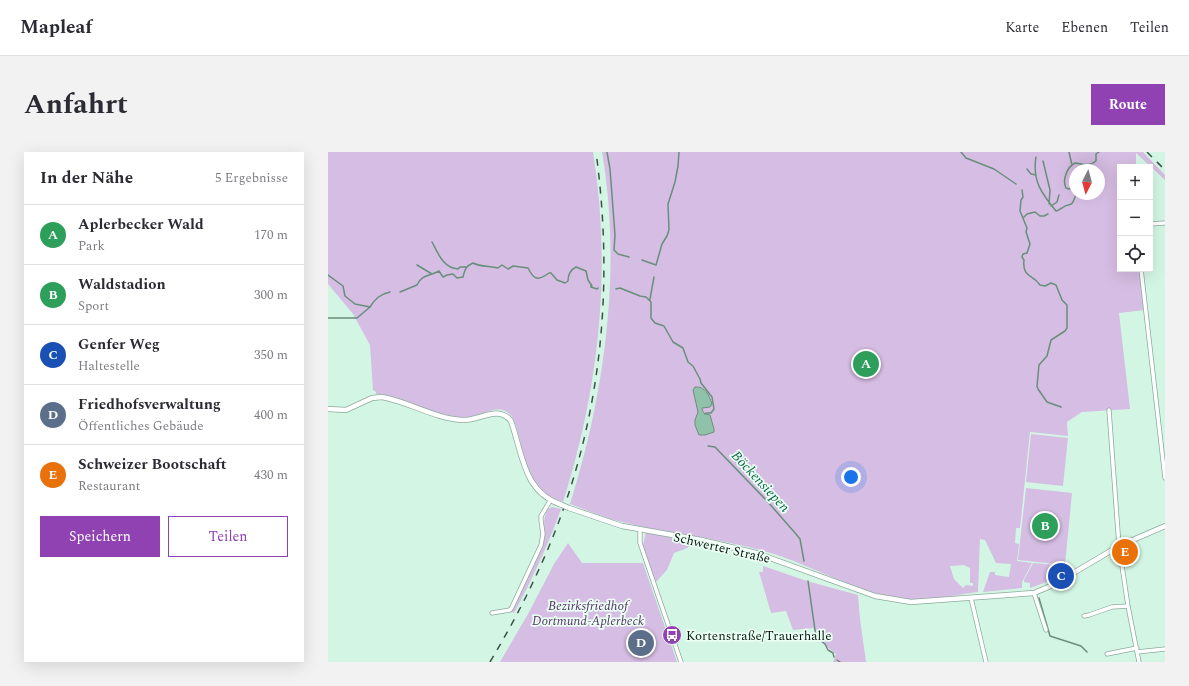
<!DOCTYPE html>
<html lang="de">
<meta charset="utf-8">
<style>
:root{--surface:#fff;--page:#f2f2f3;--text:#2b2b33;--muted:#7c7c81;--line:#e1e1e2;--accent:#9041b2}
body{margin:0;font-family:Spectral,serif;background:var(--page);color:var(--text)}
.controls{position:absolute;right:12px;top:12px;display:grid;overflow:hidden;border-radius:0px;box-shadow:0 4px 16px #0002}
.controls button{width:36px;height:36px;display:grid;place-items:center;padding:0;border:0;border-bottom:1px solid var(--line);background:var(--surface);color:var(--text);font:20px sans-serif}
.compass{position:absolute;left:741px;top:12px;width:36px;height:36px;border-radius:50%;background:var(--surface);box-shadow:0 4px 16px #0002;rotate:186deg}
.you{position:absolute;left:523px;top:325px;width:14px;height:14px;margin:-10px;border:3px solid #fff;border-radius:50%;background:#1a73e8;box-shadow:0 0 0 6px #1a73e833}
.badge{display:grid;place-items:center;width:26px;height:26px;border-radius:50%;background:var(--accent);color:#fff;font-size:13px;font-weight:700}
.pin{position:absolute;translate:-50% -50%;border:2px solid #fff;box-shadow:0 1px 4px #0006}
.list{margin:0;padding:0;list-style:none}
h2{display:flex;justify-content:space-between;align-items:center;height:52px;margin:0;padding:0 16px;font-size:17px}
h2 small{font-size:13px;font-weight:400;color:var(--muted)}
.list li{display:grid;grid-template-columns:26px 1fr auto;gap:12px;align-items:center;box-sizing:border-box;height:60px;padding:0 16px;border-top:1px solid var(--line)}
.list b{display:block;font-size:15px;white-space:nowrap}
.list p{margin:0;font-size:13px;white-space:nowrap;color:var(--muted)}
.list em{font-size:13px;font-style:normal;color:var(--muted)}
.actions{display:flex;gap:8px;padding:12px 16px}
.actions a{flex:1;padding:9px 0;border:1px solid var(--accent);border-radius:0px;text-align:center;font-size:14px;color:var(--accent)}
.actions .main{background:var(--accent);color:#fff}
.icon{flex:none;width:22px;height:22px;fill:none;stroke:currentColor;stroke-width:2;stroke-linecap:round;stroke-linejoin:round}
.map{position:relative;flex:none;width:837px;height:510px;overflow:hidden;border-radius:0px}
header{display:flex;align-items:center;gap:24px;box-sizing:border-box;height:56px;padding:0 20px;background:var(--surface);border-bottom:1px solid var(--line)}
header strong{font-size:19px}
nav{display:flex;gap:22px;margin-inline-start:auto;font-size:14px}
.intro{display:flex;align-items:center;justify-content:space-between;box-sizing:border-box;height:96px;padding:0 24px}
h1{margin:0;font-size:28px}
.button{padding:10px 18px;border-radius:0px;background:var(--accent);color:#fff;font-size:14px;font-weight:700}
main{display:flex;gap:24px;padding:0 24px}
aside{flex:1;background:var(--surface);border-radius:0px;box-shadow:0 4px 16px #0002}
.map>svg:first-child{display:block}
.green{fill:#d6bde3;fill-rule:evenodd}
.water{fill:#90c2a9;stroke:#688f7b}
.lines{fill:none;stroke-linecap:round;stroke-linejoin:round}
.stream{stroke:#688f7b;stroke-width:1.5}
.minor-casing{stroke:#8bab9b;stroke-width:5}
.tertiary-casing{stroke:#8bab9b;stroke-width:6}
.minor{stroke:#fff;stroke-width:3.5}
.tertiary{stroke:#fff;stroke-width:4.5}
.rail{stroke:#3d5047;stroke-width:1.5;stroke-dasharray:7 7;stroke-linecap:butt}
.tertiary-bridge-casing{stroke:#8bab9b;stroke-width:6;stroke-linecap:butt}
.tertiary-bridge{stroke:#fff;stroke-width:4.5}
.labels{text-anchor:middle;stroke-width:3.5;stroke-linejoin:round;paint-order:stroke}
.street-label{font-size:13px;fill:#0a1711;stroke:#ebfff4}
.park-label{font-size:13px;font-style:italic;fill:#573467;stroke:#ebfff4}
.poi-label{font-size:13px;fill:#0a1711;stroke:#ebfff4;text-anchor:start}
.water-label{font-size:14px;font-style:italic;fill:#0f6747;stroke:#ebfff4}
</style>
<header>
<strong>Mapleaf</strong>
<nav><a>Karte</a><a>Ebenen</a><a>Teilen</a></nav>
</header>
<div class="intro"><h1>Anfahrt</h1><a class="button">Route</a></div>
<main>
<aside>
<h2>In der Nähe<small>5 Ergebnisse</small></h2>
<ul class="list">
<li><span class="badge" style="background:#2e9e5b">A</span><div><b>Aplerbecker Wald</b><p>Park</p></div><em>170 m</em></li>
<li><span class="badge" style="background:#2e9e5b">B</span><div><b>Waldstadion</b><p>Sport</p></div><em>300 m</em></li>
<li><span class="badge" style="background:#1a4fb4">C</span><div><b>Genfer Weg</b><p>Haltestelle</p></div><em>350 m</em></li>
<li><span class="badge" style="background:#5c6f8a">D</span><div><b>Friedhofsverwaltung</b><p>Öffentliches Gebäude</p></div><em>400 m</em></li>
<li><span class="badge" style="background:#e8710a">E</span><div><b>Schweizer Bootschaft</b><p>Restaurant</p></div><em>430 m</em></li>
</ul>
<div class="actions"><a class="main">Speichern</a><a>Teilen</a></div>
</aside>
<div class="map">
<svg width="837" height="510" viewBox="0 0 837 510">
<rect width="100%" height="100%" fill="#d3f6e4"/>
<path class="green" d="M0,0H265C284,118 271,237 235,350C200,338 199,313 190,281C188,273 186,265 179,260C167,251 151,266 139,267C123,268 82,252 65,247C60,245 53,242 48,242V240L45,238L42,193L25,162L0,132Z
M274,0H815L837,23V28L808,1V15H792V117H812L817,158L791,161L802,257L754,260L739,270L740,284L702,280L692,376H688L687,391L691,392L689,409L704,411L694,430V436L655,440L662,420H667V423L681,425L683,412L668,411L657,388L652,387L650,440C629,442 605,449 584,448C537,445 494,418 449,403C424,395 398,390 373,385C365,395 357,397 346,401L339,418L327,431L315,393L319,376L282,367L242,352C277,241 294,116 274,0ZM747,18H771V42H747ZM636,413L642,416V431H645V434L638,433L635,436L626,427L622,414Z
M703,282L740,286L735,334L698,330Z
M698,336L744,341L737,413L690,408Z
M224,355L233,357C220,393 204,428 186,461L184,460L216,388C218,376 213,369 220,357Z
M240,391L254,411H315C326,444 338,477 349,510H172L200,462L226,412Z
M705,411L742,414L743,416L719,430L702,436V431L696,430V428Z
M435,414L479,429L530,443L532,467L538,510H505L508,502L493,490L485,476L465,478L458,459L443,461L431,420H435Z"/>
<path class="water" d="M367,235C377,234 381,243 384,252L382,255L374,256C375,262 377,262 382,263L386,277V280L377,283H371L367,273V268L370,260L365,238Z"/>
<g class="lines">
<path class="stream" d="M279,0L282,17L287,83L286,98L290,102L301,105
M633,0L638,6L666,17L688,32
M741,0L744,13
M708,5C704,29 714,42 728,59C730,59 732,57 734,56C743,49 743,58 748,42
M715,9L722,38L721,52
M699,17L703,22L708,23
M747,35L741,37L738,36C734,28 739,15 747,11C755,12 761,15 768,9V2L771,0
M694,38L695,45L693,48L692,59L699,76L698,80L702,92L699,101L695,102L694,105L696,108C694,126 705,122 712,133L717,134L723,131L728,133L734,148L739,153V176L737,179L723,188L719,204L711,213L709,234L710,237L719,250L733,255
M723,54L729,50L731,43
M696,65L699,62L707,60L712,64H716L720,62
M104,90C110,101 115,116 130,117L132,115H138
M314,108L328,113L334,92L339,84L341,78L340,52L347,30L350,14L351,0
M89,113L104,122
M0,123L15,134L17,144L27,152L42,155C47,147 52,142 62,140
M263,132V135L269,137L270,136
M288,137L292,136L312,144L318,145L323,150V166L327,171L336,174L345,190L355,196L360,210L365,214L372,227L373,231L384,245L386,257L383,261H378L377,262
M72,140L89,133C93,123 102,124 111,119L115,125L119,123L125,122L129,126L135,125C137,117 138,114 145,111C152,115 162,114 170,116L174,113L180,117L185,114L200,116C206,128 210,129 221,121H223L229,128L237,131L240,129C240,122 242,118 248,115L258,119L260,128L264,134
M322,147L326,125
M0,166H29L42,155
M380,294L387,295L439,349L468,382L472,387L476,409
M480,429L488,485L497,492L500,498L505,501L506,505
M711,446L722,484L753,494L759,500
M509,508L512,510"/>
<g class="minor-casing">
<path id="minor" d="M822,72L837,71
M813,117L837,326
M781,258L791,394L800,454L811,510
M312,378V391L353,510
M706,441L718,478
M643,446L658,510
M164,461L182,458L184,455L213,393L215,382L213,368V364L222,349
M756,464L761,463L784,455L800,454
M809,500L837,497
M779,502L809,496"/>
</g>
<g class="tertiary-casing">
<path id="tertiary" d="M0,257L18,258L44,246L54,245C81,250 106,266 134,268C152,269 170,252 183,269C195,303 195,340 234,353
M241,356L294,374L373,388L428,401L547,444L583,450L706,441L725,433L791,394L837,374"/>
</g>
<use href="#minor" class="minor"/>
<use href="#tertiary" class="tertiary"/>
<path class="rail" d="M819,0L837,18
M162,510C178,483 193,456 206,428C271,292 288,148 268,0"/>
<g class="tertiary-bridge-casing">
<path id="tertiary-bridge" d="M234,353L241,356"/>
</g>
<use href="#tertiary-bridge" class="tertiary-bridge"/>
</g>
<defs>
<g id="bus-disc" transform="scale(1)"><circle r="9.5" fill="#9041b2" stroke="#ebfff4"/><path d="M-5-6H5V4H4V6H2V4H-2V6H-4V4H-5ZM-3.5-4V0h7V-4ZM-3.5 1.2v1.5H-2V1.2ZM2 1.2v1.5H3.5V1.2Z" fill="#fff"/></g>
</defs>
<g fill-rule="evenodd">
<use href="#bus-disc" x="344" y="483"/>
</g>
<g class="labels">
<g class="street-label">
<text transform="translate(394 395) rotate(13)" y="5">Schwerter Straße</text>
</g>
<g class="park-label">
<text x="260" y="458">Bezirksfriedhof<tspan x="260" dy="15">Dortmund-Aplerbeck</tspan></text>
</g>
<g class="poi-label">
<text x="358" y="488">Kortenstraße/Trauerhalle</text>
</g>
<g class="water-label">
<text transform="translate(433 329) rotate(47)" y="5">Böckensiepen</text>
</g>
</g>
</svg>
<div class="controls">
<button>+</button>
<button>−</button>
<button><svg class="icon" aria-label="locate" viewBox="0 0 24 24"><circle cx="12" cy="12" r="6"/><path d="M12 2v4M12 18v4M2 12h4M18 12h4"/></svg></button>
</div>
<svg class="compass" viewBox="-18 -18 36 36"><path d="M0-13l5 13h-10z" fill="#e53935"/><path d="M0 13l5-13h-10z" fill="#7c7c81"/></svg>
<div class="you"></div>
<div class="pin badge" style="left:538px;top:212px;background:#2e9e5b">A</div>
<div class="pin badge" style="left:717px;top:374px;background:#2e9e5b">B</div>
<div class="pin badge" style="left:733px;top:424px;background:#1a4fb4">C</div>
<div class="pin badge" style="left:313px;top:491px;background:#5c6f8a">D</div>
<div class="pin badge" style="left:797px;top:400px;background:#e8710a">E</div>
</div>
</main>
